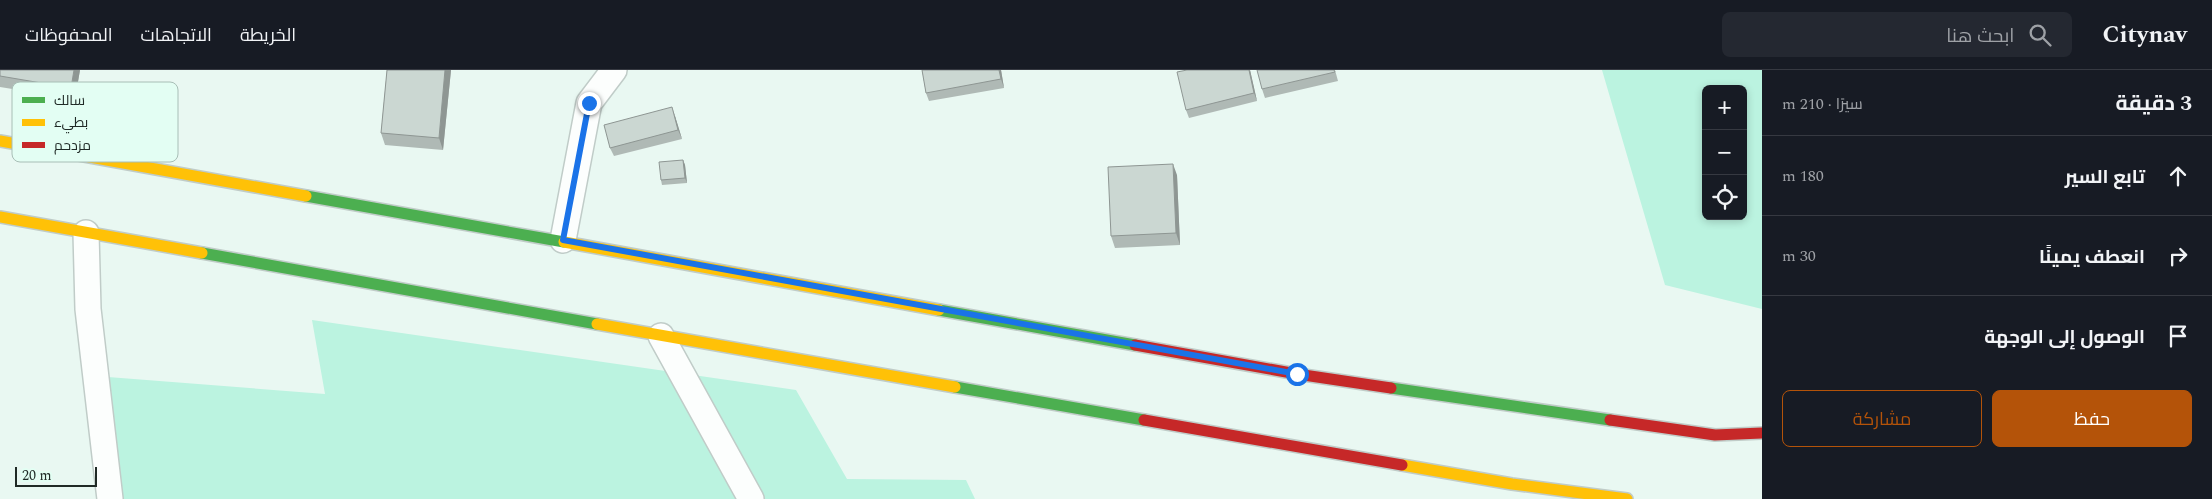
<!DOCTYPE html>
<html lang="ar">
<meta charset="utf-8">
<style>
:root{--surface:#171b24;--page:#242831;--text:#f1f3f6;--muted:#9ea1a6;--line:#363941;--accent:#b45309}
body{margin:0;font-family:Spectral,Cairo,serif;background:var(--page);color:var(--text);direction:rtl}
.controls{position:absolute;right:15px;top:15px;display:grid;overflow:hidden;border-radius:8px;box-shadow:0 2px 8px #0003}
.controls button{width:45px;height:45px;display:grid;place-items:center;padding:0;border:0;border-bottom:1px solid var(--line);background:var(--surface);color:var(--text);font:25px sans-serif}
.scale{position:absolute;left:15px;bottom:12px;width:82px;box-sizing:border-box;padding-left:5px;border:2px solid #202a26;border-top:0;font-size:14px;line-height:18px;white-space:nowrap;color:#202a26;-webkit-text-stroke:4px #e3fef3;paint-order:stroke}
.stop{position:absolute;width:15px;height:15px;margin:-11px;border:4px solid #1a73e8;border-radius:50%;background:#fff}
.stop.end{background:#1a73e8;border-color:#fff;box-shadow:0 1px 5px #0008}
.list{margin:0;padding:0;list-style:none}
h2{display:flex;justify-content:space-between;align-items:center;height:65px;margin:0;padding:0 20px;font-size:21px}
h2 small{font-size:16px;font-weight:400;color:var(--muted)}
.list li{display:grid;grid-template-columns:32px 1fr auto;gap:15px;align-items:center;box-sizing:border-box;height:80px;padding:0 20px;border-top:1px solid var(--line)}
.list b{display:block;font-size:19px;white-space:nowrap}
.list em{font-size:16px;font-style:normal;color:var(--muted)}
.actions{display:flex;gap:10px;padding:15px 20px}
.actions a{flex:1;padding:11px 0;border:1px solid var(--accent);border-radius:8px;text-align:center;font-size:18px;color:var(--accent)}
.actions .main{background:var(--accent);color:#fff}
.icon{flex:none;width:28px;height:28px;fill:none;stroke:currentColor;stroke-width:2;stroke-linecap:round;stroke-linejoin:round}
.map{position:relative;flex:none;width:1762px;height:429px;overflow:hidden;direction:ltr}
header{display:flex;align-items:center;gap:30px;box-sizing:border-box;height:70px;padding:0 25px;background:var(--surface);border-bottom:1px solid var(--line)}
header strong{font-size:24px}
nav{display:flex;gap:28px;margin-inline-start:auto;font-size:18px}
.search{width:350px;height:45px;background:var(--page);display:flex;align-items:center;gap:12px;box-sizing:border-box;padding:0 18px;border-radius:8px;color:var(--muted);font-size:19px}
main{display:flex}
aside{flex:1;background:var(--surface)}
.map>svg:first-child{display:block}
.green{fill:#bbf3e0;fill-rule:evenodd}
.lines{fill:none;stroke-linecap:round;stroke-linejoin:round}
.street-casing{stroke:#c0ccc8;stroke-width:28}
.fast-casing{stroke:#c0ccc8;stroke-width:14}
.slow-casing{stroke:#c0ccc8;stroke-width:14}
.jam-casing{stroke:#c0ccc8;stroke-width:14}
.street{stroke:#fcfefd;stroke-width:25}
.fast{stroke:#4caf50;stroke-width:11}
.slow{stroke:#ffc107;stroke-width:11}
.jam{stroke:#c62828;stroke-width:11}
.wall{fill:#afb9b5}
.shaded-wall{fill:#8e9693}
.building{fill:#cbd7d2;stroke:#8e9693}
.route{stroke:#1a73e8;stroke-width:6}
.key{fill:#e3fef3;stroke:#a8beb6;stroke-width:1}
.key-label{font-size:14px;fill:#202a26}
</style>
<header>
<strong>Citynav</strong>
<div class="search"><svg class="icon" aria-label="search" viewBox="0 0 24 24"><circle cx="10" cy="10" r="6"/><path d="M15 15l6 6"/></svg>ابحث هنا</div>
<nav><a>الخريطة</a><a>الاتجاهات</a><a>المحفوظات</a></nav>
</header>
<main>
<aside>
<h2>3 دقيقة<small>سيرًا · 210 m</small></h2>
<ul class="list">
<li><svg class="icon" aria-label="ahead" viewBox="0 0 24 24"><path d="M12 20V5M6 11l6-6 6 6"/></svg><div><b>تابع السير</b></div><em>180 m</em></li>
<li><svg class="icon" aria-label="right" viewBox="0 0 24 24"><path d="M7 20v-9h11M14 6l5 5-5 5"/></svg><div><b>انعطف يمينًا</b></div><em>30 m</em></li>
<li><svg class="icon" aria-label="arrive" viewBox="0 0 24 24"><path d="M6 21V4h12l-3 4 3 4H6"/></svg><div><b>الوصول إلى الوجهة</b></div></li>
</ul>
<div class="actions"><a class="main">حفظ</a><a>مشاركة</a></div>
</aside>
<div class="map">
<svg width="1762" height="429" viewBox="0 0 1762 429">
<rect width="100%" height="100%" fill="#e9f8f2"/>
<path class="green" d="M1602,0H1762V239L1665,215ZM1706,19H1743V146H1706Z
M312,250L796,320L847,409L966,410L975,429H107L95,306L325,324Z"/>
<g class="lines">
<g class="street-casing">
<path id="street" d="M86,163L88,239L110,429
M563,170L589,33L614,0
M661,266L751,429"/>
</g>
<g class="fast-casing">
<path id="fast" d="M306,126L564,172
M202,183L597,254
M939,240L1135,275
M955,317L1144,350
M1391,318L1610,350"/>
</g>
<g class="slow-casing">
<path id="slow" d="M0,71L306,126
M0,147L202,183
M564,172L939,240
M597,254L955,317
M1402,395L1512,414L1627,429"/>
</g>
<g class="jam-casing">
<path id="jam" d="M1135,275L1297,304L1391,318
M1144,350L1402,395
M1610,350L1715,365L1762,363"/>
</g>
<use href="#street" class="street"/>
<use href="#fast" class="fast"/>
<use href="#slow" class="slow"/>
<use href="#jam" class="jam"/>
</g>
<path class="wall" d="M0,0H80L75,29L0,17Z
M387,0H451L443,80L385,75L381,63Z
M922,0H1001L1004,18L929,31L926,23Z
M1250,0L1257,31L1189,48L1186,40Z
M1335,0L1338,11L1265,28L1262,19Z
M675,46L682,69L614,86L610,78Z
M683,90L685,95L687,113L662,115L661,110Z
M1177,105L1180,175L1115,178L1111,166Z"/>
<path class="shaded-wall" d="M74,0H80L75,29L71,18Z
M445,0H451L443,80L439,68Z
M999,0H1001L1004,18L1001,9Z
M1249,0H1250L1257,31L1254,23Z
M672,37L675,46L682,69L678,60Z
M683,90L685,95L687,113L685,108Z
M1173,94L1177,105L1180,175L1176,163Z"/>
<path class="building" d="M0,0H74L71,18L0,6Z
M387,0H445L439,68L381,63Z
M922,0H999L1001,9L926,23Z
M1187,0H1249L1254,23L1186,40L1177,2Z
M1257,0H1334L1335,2L1262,19Z
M672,37L678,60L610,78L604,55Z
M683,90L685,108L661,110L659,92Z
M1173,94L1176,163L1111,166L1108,97Z"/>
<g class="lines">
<path class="route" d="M589,33L563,170L1297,304"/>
</g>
<rect x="12" y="12" width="166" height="80" rx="8" class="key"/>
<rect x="22" y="27" width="23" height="6" fill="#4caf50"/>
<rect x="22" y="49" width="23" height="7" fill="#ffc107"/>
<rect x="22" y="72" width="23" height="6" fill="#c62828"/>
<g class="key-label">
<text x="54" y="35">سالك</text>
<text x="54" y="57">بطيء</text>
<text x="54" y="80">مزدحم</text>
</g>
</svg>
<div class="controls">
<button>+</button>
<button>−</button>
<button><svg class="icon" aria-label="locate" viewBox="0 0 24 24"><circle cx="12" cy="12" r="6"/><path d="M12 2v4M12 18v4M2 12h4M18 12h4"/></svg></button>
</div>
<div class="scale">20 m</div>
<div class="stop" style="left:1297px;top:304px"></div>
<div class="stop end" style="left:589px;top:33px"></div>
</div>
</main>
